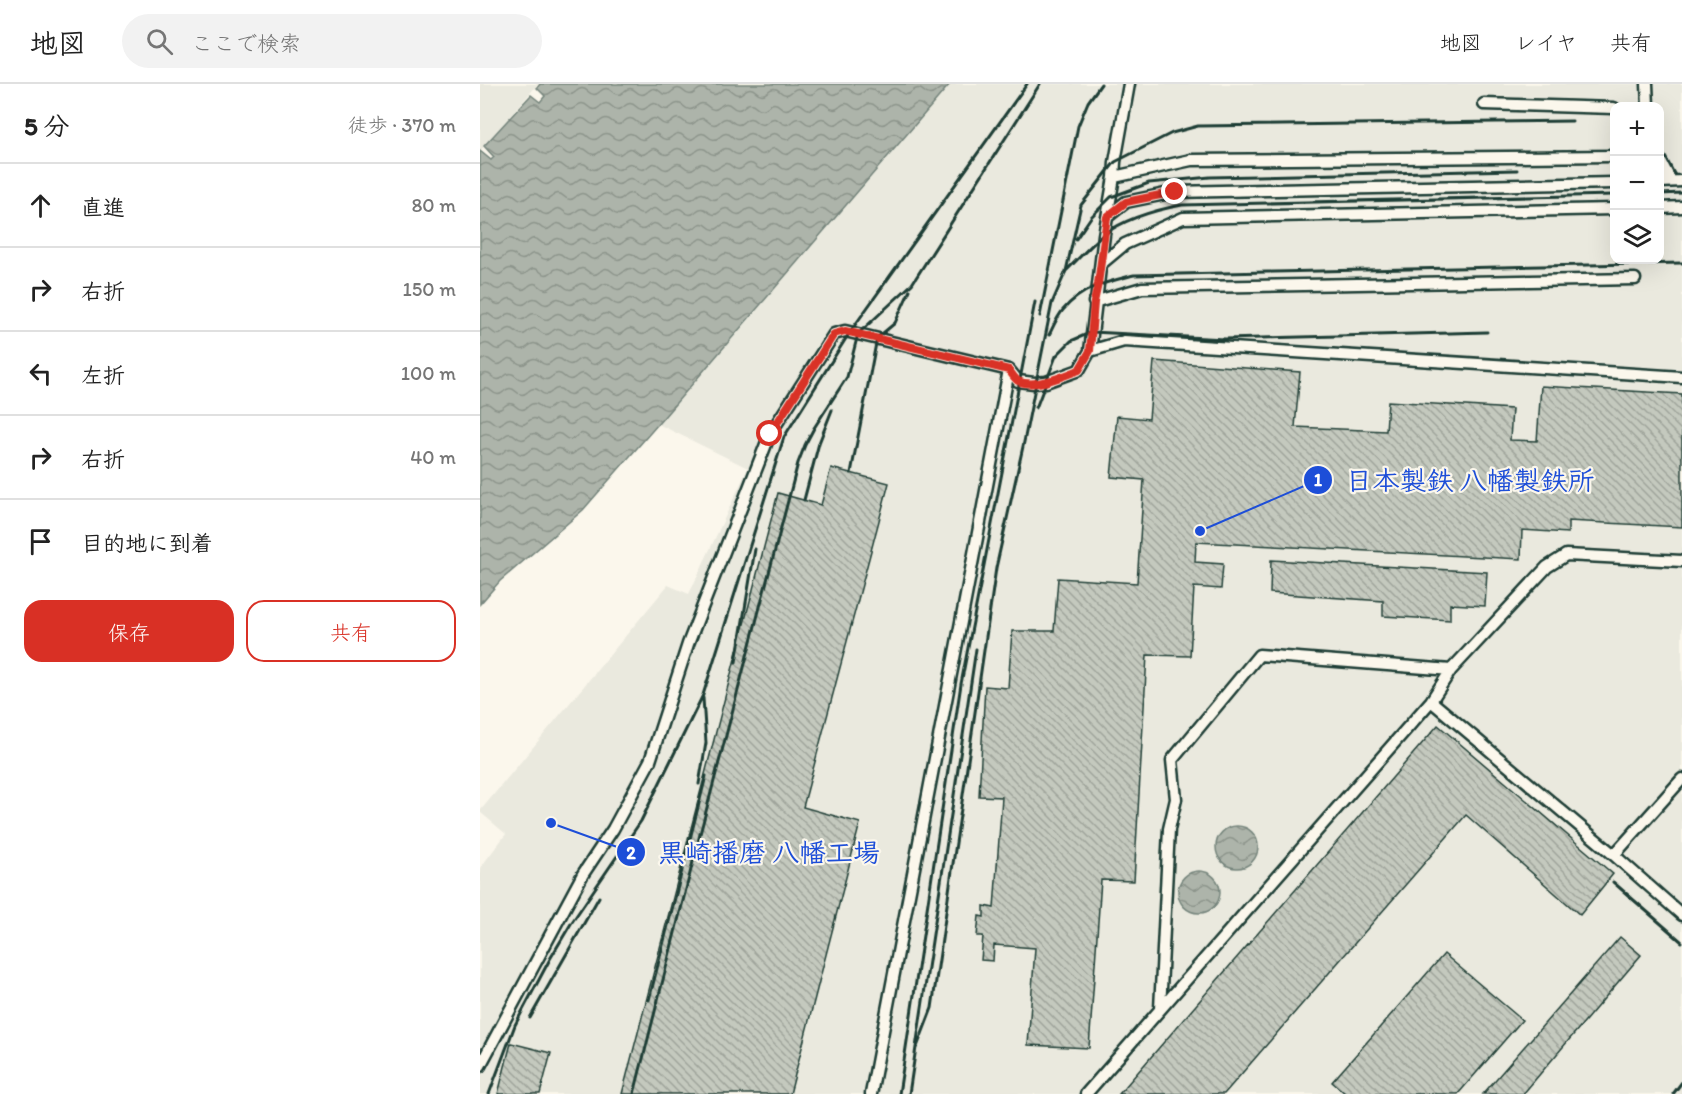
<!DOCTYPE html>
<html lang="ja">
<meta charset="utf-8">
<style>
:root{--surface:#fff;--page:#f2f2f2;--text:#222;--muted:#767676;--line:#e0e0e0;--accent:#d93025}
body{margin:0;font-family:Itim,"Klee One",sans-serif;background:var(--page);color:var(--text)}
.controls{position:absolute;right:18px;top:18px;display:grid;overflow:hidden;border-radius:12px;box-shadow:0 6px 24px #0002}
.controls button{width:54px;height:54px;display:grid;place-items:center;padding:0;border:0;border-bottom:2px solid var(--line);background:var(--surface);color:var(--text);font:30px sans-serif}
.stop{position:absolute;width:18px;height:18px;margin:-14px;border:4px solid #d93025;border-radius:50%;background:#fff}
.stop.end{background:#d93025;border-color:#fff;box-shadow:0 2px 6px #0008}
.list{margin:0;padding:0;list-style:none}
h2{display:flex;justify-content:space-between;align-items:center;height:78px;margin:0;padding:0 24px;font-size:26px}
h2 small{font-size:20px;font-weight:400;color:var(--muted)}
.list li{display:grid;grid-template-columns:39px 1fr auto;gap:18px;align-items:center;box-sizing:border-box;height:84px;padding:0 24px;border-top:2px solid var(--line)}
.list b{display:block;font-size:22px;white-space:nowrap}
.list em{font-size:20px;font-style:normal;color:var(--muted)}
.actions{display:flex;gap:12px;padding:18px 24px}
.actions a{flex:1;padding:14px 0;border:2px solid var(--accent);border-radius:18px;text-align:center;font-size:21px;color:var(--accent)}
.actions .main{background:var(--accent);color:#fff}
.icon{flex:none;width:33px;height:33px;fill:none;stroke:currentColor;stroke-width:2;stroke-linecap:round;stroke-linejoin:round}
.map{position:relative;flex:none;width:1202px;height:1010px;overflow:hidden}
header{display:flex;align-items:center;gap:36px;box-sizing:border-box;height:84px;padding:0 30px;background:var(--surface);border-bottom:2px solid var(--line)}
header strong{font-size:28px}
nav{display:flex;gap:33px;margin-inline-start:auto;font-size:21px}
.search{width:420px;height:54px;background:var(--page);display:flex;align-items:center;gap:15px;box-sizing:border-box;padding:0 21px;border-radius:33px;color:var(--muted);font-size:22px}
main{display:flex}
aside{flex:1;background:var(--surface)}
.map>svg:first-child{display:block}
.built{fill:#eae9de;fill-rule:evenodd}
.water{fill:url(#water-waves);stroke:#74847b;stroke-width:1.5}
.building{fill:url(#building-back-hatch);stroke:#1f3d34;stroke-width:1.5}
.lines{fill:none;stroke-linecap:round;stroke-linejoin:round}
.street-casing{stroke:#1f3d34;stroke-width:15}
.street{stroke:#fbf7ec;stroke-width:10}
.rail{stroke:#1f3d34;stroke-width:3}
.route{stroke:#d93025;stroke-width:8}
.leader{fill:none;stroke:#1d4ed8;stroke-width:2}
.callout-dot{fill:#1d4ed8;stroke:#fbf7ec;stroke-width:2}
.mark-label{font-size:18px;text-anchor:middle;font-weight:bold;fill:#fff}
.callout-label{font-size:27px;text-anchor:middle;font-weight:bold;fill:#1d4ed8;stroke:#fbf7ec;stroke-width:4.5;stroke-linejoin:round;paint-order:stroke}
</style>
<header>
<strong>地図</strong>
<div class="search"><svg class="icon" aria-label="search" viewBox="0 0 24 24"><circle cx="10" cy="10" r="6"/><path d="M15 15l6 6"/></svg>ここで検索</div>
<nav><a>地図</a><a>レイヤ</a><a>共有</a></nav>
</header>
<main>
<aside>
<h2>5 分<small>徒歩 · 370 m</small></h2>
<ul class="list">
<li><svg class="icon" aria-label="ahead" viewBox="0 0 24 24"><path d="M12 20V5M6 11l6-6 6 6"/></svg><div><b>直進</b></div><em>80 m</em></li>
<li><svg class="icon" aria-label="right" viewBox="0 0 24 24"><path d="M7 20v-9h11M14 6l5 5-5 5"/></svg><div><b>右折</b></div><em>150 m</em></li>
<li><svg class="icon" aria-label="left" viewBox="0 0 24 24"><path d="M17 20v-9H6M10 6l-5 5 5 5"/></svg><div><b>左折</b></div><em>100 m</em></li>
<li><svg class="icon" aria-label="right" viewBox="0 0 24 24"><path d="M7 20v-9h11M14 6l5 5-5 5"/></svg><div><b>右折</b></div><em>40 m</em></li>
<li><svg class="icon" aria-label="arrive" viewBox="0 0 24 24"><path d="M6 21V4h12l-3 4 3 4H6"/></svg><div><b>目的地に到着</b></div></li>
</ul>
<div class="actions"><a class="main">保存</a><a>共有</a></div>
</aside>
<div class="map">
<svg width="1202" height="1010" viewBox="0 0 1202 1010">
<defs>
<pattern id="water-waves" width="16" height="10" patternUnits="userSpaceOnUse" patternTransform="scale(1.5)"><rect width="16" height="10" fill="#adb4aa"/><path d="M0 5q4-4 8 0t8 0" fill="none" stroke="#8c948b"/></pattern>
<pattern id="building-back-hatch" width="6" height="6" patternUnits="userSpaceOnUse" patternTransform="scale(1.5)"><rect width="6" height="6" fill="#c4c9be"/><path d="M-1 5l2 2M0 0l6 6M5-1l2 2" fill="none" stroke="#9fa49b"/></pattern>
</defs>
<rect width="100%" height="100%" fill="#fbf7ec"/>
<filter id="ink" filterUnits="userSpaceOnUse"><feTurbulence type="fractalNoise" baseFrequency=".0167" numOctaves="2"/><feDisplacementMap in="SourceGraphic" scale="12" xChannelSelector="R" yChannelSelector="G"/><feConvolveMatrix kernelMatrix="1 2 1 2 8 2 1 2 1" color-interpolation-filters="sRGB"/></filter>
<g filter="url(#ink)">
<path class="built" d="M0,0H58L0,67Z
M470,0H1202V1010H0V784L26,750L0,728V727L188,501L209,510L268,384L178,340ZM1134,22H1180V176H1134Z"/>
<path class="water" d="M60,0H470L178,340L103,426L20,497L0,520V67L11,76L14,73L4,62L51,11L60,18L65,12L57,4Z
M736 763a21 21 0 1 1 42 0a21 21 0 1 1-42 0Z
M698 808a21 21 0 1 1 42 0a21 21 0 1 1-42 0Z"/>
<path class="building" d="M674,277L820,288L815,343L906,347L908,317L1032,325L1030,356L1057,357L1061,302L1202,310V443L1088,437V449L1042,446L1041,475L716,458L715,478L743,480L741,505L714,503L710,572L667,571L654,797L621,796L609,964L548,961L555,864L514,861L513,877L501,876L503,852H497L499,832L504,833V822L514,824L522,713L499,712L505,602L528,604L532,547H574L578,494L657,499L664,396L631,393L637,332L669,335Z
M351,384L409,399L323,723L380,739L310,1010H142L298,409L341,421Z
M791,476L1007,488L1005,522L970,520V536L903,532V517L790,509Z
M958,641L1133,790L1100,831L986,731L744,1010H639Z
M1140,853L1161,871L1043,1010H1003Z
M964,870L1042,936L978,1010H866L852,998Z
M31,959L71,969L60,1010H18Z"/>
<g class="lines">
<g class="street-casing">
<path id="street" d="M1167,0L1168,22
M1004,20L1134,24
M1180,76L1191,97
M634,93L711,76L1134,72
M1180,98L1202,97
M1180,124L1202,123
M627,133L646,118L695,108L1134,99
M621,180L645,160L703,134L1134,125
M614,218L662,204L1155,195
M610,267L624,151L634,93L635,78L649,0
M951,617L1134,771L1202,695
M1134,771L1202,831
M680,925L689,745L696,715L692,676L779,571L971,586
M0,982L103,790L133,745L170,677L208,560L290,350L354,250L365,247L529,286L538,297L554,299L566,298L599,286L610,267L644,257L1202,293
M391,1010L529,286
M606,1010L951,617L971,586L1067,483L1086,471L1202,477"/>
</g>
<use href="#street" class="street"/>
<path class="rail" d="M1180,110L1202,109
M596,155L611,133L631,113L669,99L730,93L1037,86
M586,187C598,175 610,162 623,151C646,134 675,126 702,121L1134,111
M560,232L598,42L608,18L621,0
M569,251C573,243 577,233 583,226C602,203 627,198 654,191L1202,179
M556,324L576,272L591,257L612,248L745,255L1007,248
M371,389L397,254L415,239L430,206
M324,416L339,359L352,326
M256,578L275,465
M219,700L226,659L223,614
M1133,798L1202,858
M169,916L226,692
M50,934L119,813
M437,963L452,924L516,484L544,358L572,219L586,187L601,121L635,78L692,49L718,42L1092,37
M9,1010L35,941L70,875L92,838L161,737L223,611L304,353L370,248L547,0
M154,1010L220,750L318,379L325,361L334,344L367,293L378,250L432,200L560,0
M419,1010L481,600L555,218
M429,1010L496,565
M1193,1010L1202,998"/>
</g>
</g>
<g class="lines" filter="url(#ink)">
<path class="route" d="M290,350L354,250L365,247L529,286C531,289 535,295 538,297C554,305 584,292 599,286L610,267L614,218L618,200L627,133L646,118L695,108"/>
</g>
<path class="leader" d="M720 447L838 396M71 739L151 768"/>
<g class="callout-dot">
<circle cx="720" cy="447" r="6"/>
<circle cx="71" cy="739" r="6"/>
<circle cx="838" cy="396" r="15"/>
<circle cx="151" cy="768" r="15"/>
</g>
<g class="mark-label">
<text x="838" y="402">1</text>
<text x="151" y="775">2</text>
</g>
<g class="callout-label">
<text x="990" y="406">日本製鉄 八幡製鉄所</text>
<text x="289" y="778">黒崎播磨 八幡工場</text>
</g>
</svg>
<div class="controls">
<button>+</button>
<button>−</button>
<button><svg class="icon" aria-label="layers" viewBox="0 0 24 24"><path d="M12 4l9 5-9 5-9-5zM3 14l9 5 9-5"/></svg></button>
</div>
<div class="stop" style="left:290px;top:350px"></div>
<div class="stop end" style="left:695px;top:108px"></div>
</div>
</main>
